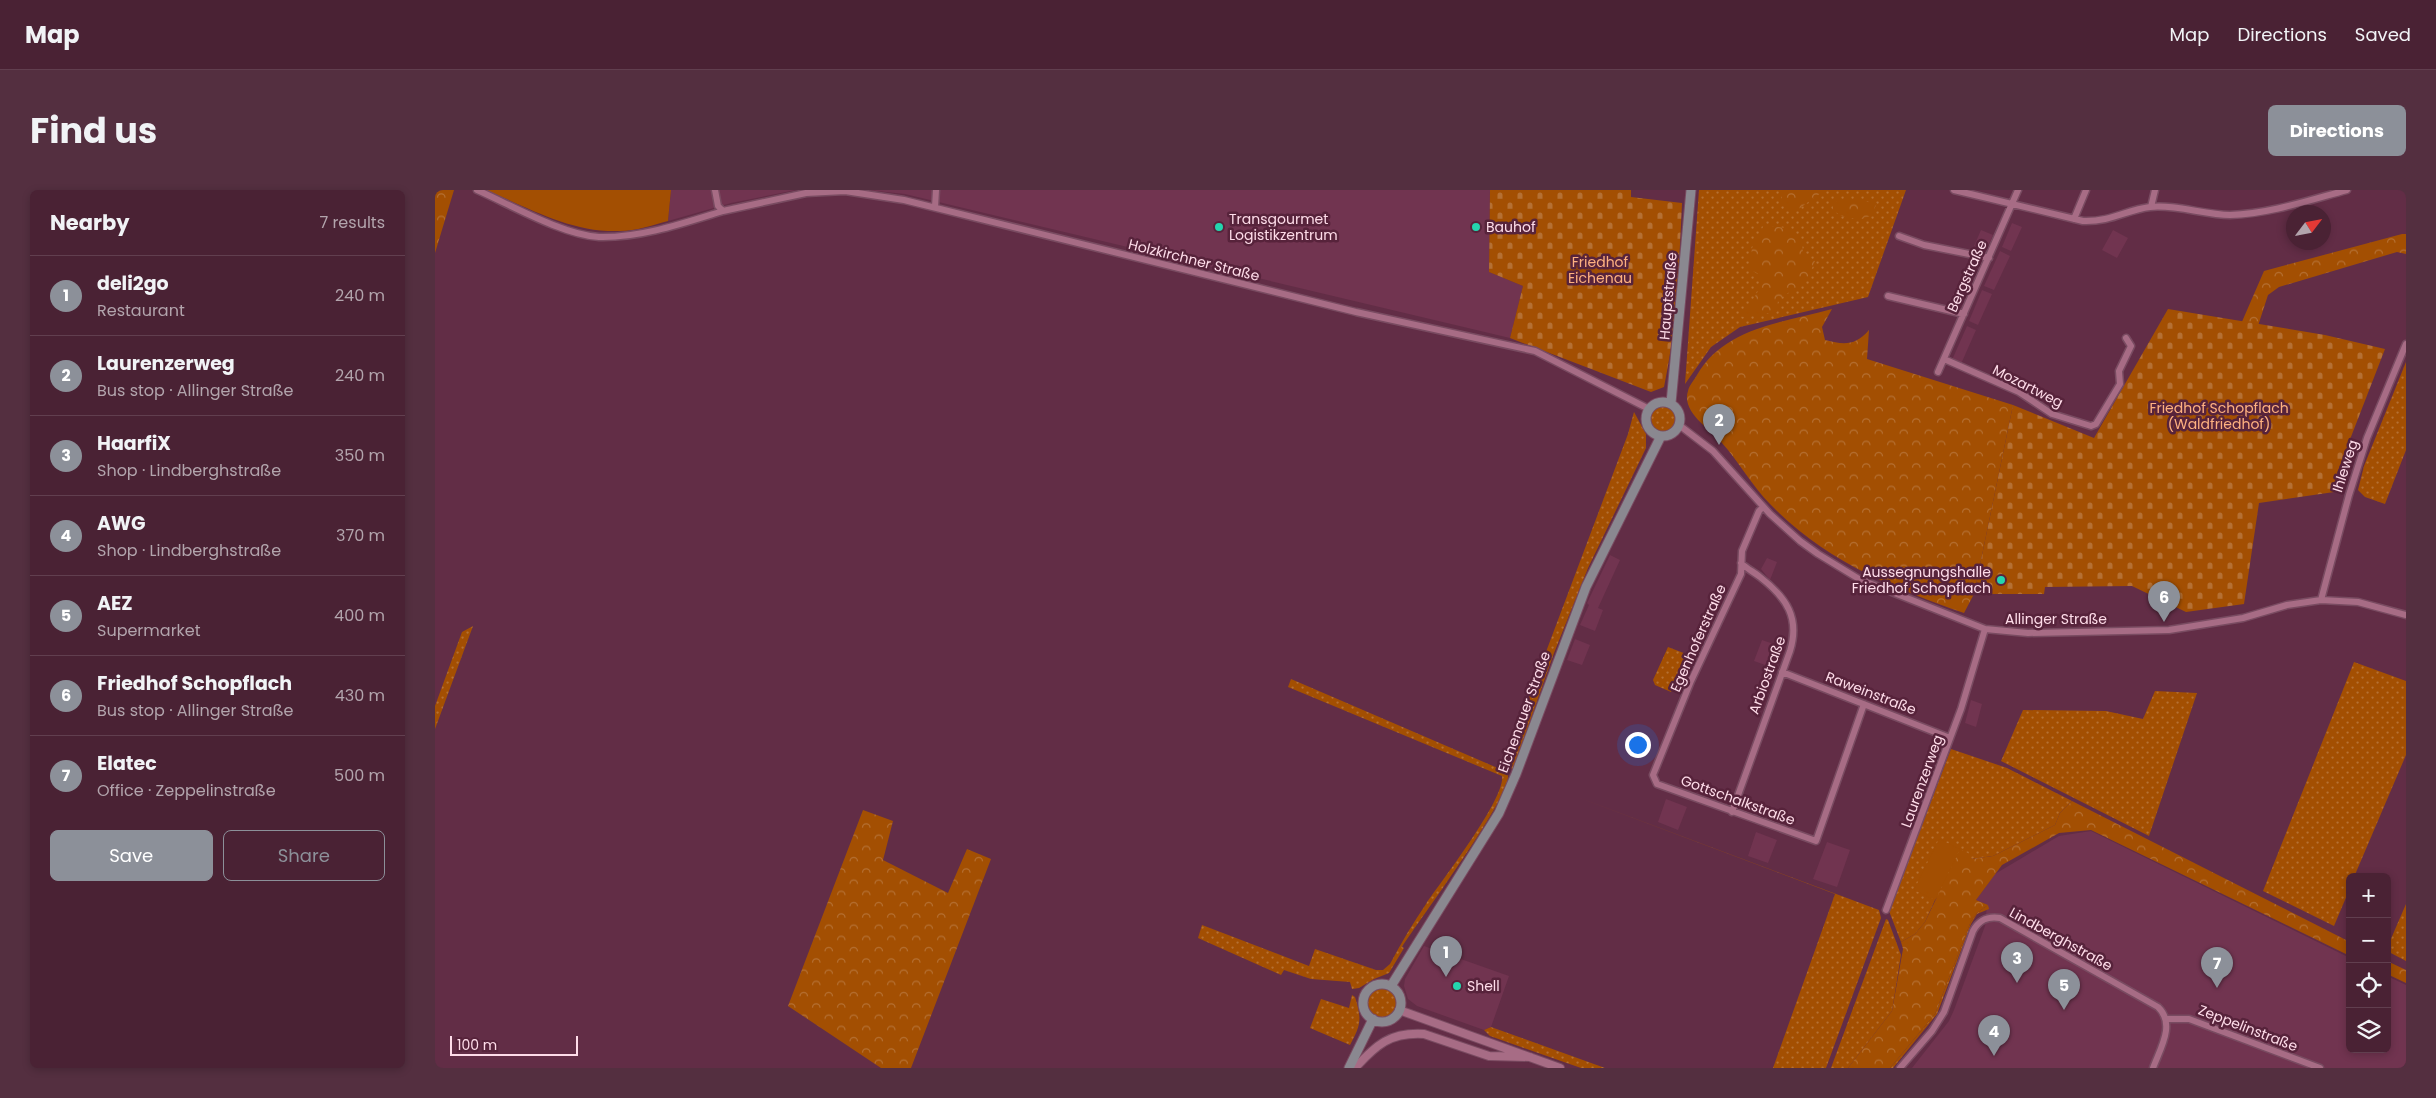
<!DOCTYPE html>
<meta charset="utf-8">
<style>
:root{--surface:#4a2234;--page:#542f40;--text:#f1f3f6;--muted:#b2a4ac;--line:#613f4f;--accent:#8c9099}
body{margin:0;font-family:Poppins,sans-serif;background:var(--page);color:var(--text)}
.controls{position:absolute;right:15px;bottom:15px;display:grid;overflow:hidden;border-radius:8px;box-shadow:0 2px 8px #0003}
.controls button{width:45px;height:45px;display:grid;place-items:center;padding:0;border:0;border-bottom:1px solid var(--line);background:var(--surface);color:var(--text);font:25px sans-serif}
.compass{position:absolute;left:1851px;top:15px;width:45px;height:45px;border-radius:50%;background:var(--surface);box-shadow:0 2px 8px #0003;rotate:58deg}
.scale{position:absolute;left:15px;bottom:12px;width:128px;box-sizing:border-box;padding-left:5px;border:2px solid #fedce9;border-top:0;font-size:14px;line-height:18px;white-space:nowrap;color:#fedce9;-webkit-text-stroke:4px #57233b;paint-order:stroke}
.you{position:absolute;left:1202px;top:554px;width:18px;height:18px;margin:-12px;border:4px solid #fff;border-radius:50%;background:#1a73e8;box-shadow:0 0 0 8px #1a73e833}
.badge{display:grid;place-items:center;width:32px;height:32px;border-radius:50%;background:var(--accent);color:#fff;font-size:16px;font-weight:700}
.pin{position:absolute;translate:-50% -41px;filter:drop-shadow(0 1px 2px #0008)}
.pin::after{content:'';position:absolute;top:26px;width:18px;height:15px;background:inherit;clip-path:polygon(0 0,100% 0,50% 100%)}
.list{margin:0;padding:0;list-style:none}
h2{display:flex;justify-content:space-between;align-items:center;height:65px;margin:0;padding:0 20px;font-size:21px}
h2 small{font-size:16px;font-weight:400;color:var(--muted)}
.list li{display:grid;grid-template-columns:32px 1fr auto;gap:15px;align-items:center;box-sizing:border-box;height:80px;padding:0 20px;border-top:1px solid var(--line)}
.list b{display:block;font-size:19px;white-space:nowrap}
.list p{margin:0;font-size:16px;white-space:nowrap;color:var(--muted)}
.list em{font-size:16px;font-style:normal;color:var(--muted)}
.actions{display:flex;gap:10px;padding:15px 20px}
.actions a{flex:1;padding:11px 0;border:1px solid var(--accent);border-radius:8px;text-align:center;font-size:18px;color:var(--accent)}
.actions .main{background:var(--accent);color:#fff}
.icon{flex:none;width:28px;height:28px;fill:none;stroke:currentColor;stroke-width:2;stroke-linecap:round;stroke-linejoin:round}
.map{position:relative;flex:none;width:1971px;height:878px;overflow:hidden;border-radius:8px}
header{display:flex;align-items:center;gap:30px;box-sizing:border-box;height:70px;padding:0 25px;background:var(--surface);border-bottom:1px solid var(--line)}
header strong{font-size:24px}
nav{display:flex;gap:28px;margin-inline-start:auto;font-size:18px}
.intro{display:flex;align-items:center;justify-content:space-between;box-sizing:border-box;height:120px;padding:0 30px}
h1{margin:0;font-size:35px}
.button{padding:12px 22px;border-radius:8px;background:var(--accent);color:#fff;font-size:18px;font-weight:700}
main{display:flex;gap:30px;padding:0 30px}
aside{flex:1;background:var(--surface);border-radius:8px;box-shadow:0 2px 8px #0003}
.map>svg:first-child{display:block}
.built{fill:#713450}
.grass{fill:url(#grass-dots)}
.forest{fill:url(#forest-crowns)}
.cemetery{fill:url(#cemetery-stones)}
.garden{fill:#a34f02}
.lines{fill:none;stroke-linecap:round;stroke-linejoin:round}
.minor-casing{stroke:#794b61;stroke-width:9}
.tertiary-casing{stroke:#794b61;stroke-width:10}
.secondary-casing{stroke:#794b61;stroke-width:11}
.minor{stroke:#a76c85;stroke-width:6}
.tertiary{stroke:#a76c85;stroke-width:8}
.secondary{stroke:#8a8890;stroke-width:9}
.poi-dot{fill:#24d5ae;stroke:#57233b;stroke-width:2}
.labels{text-anchor:middle;stroke-width:5;stroke-linejoin:round;paint-order:stroke}
.poi-label{font-size:14px;fill:#fedce9;stroke:#57233b;text-anchor:start}
.street-label{font-size:14px;fill:#fedce9;stroke:#57233b}
.park-label{font-size:14px;fill:#feb180;stroke:#57233b}
</style>
<header>
<strong>Map</strong>
<nav><a>Map</a><a>Directions</a><a>Saved</a></nav>
</header>
<div class="intro"><h1>Find us</h1><a class="button">Directions</a></div>
<main>
<aside>
<h2>Nearby<small>7 results</small></h2>
<ul class="list">
<li><span class="badge">1</span><div><b>deli2go</b><p>Restaurant</p></div><em>240 m</em></li>
<li><span class="badge">2</span><div><b>Laurenzerweg</b><p>Bus stop · Allinger Straße</p></div><em>240 m</em></li>
<li><span class="badge">3</span><div><b>HaarfiX</b><p>Shop · Lindberghstraße</p></div><em>350 m</em></li>
<li><span class="badge">4</span><div><b>AWG</b><p>Shop · Lindberghstraße</p></div><em>370 m</em></li>
<li><span class="badge">5</span><div><b>AEZ</b><p>Supermarket</p></div><em>400 m</em></li>
<li><span class="badge">6</span><div><b>Friedhof Schopflach</b><p>Bus stop · Allinger Straße</p></div><em>430 m</em></li>
<li><span class="badge">7</span><div><b>Elatec</b><p>Office · Zeppelinstraße</p></div><em>500 m</em></li>
</ul>
<div class="actions"><a class="main">Save</a><a>Share</a></div>
</aside>
<div class="map">
<svg width="1971" height="878" viewBox="0 0 1971 878">
<defs>
<pattern id="grass-dots" width="8" height="8" patternUnits="userSpaceOnUse" patternTransform="scale(1.25)"><rect width="8" height="8" fill="#a34f02"/><path d="M2 2h.1M6 6h.1" fill="none" stroke="#b57033" stroke-width="1.8" stroke-linecap="round"/></pattern>
<pattern id="forest-crowns" width="20" height="18" patternUnits="userSpaceOnUse" patternTransform="scale(1.25)"><rect width="20" height="18" fill="#a34f02"/><path d="M2 6a3 3 0 1 1 6 0M12 15a3 3 0 1 1 6 0" fill="none" stroke="#b57033"/></pattern>
<pattern id="cemetery-stones" width="16" height="16" patternUnits="userSpaceOnUse" patternTransform="scale(1.25)"><rect width="16" height="16" fill="#a34f02"/><path d="M2 7V4a2 2 0 0 1 4 0v3zM10 15v-3a2 2 0 0 1 4 0v3z" fill="#b57033"/></pattern>
</defs>
<rect width="100%" height="100%" fill="#622d46"/>
<path class="built" d="M236,0H361L296,13L233,31Z
M432,0H1055L1054,82L1088,96L1075,148L470,4Z
M1577,33L1587,37L1576,61L1567,57Z
M1546,40L1558,45L1551,61L1539,56Z
M1678,40L1693,48L1682,68L1667,60Z
M1565,61L1575,66L1559,100L1549,96Z
M1525,90L1536,95L1527,113L1516,109Z
M1547,100L1557,104L1543,135L1534,131Z
M1532,136L1541,140L1526,174L1517,170Z
M1175,365L1185,370L1163,418L1168,420L1160,441L1145,435L1154,415L1152,413Z
M1332,368L1342,372L1335,390L1326,379Z
M1140,449L1155,455L1147,475L1132,470Z
M1327,450L1347,457L1339,478L1319,471Z
M1536,510L1547,514L1541,537L1530,533Z
M1231,609L1252,617L1243,640L1223,632Z
M1656,641L1915,768V859H1952V786L1971,795V878H1477L1514,831L1519,820L1550,736L1552,715L1541,710L1560,684L1624,646Z
M1321,642L1342,650L1333,673L1313,666Z
M1392,652L1415,660L1402,697L1378,689Z
M989,756L1074,786L1056,837L1049,840L982,816L973,809L969,796L970,789Z"/>
<path class="grass" d="M1264,0H1471L1433,107L1305,137L1276,157L1250,194Z
M1971,172V260L1950,314L1930,307L1923,300L1929,276Z
M1214 229a14 14 0 1 1 28 0a14 14 0 1 1-28 0Z
M1199,222L1211,244V258L1153,378L1119,463L1078,579L1068,576L1193,244Z
M38,436L0,539V516L27,442Z
M1233,457L1259,467L1248,494L1240,492L1236,502L1220,495L1218,490Z
M1919,472L1971,491V565L1919,687H1915V698L1899,736L1828,701Z
M856,489L1065,579L1073,585C1076,607 984,730 967,757L969,758L954,783L939,789L924,798L917,799L915,792L876,789L849,780L846,785L763,748L767,735L874,776L880,759L941,780H948L955,774C966,753 978,733 991,714C1006,692 1071,608 1067,586L853,497Z
M1720,501L1762,503L1714,646L1566,571L1588,520L1671,521L1708,529Z
M1516,559L1572,578L1637,611L1625,623L1620,635L1558,666L1536,669L1500,710L1490,732L1480,744L1466,752L1454,721Z
M1137,605L1444,720L1446,728L1391,878H1338L1400,704Z
M1971,714V771L1952,761V758Z
M1553,715L1554,719L1542,724L1536,734L1502,824L1458,878H1455L1500,824L1536,731L1542,723Z
M1451,729L1453,730L1466,765L1457,821L1413,878H1396Z
M932 813a15 15 0 1 1 30 0a15 15 0 1 1-30 0Z
M917,805L920,807C927,829 926,835 915,855L875,838L886,809L914,818Z
M1056,837L1170,878H1146L1055,846L1049,840Z"/>
<path class="forest" d="M0,0H19L0,63Z
M1351,0H1390L1358,23L1347,14V5Z
M1406,9L1442,13L1436,26C1422,30 1408,30 1397,19L1398,13Z
M1329,35L1358,39L1367,52L1368,63L1380,71L1372,90L1343,110L1342,122L1307,127L1325,98V85L1314,79L1317,58Z
M1967,44H1971V64L1962,62L1844,97L1833,105L1821,142L1806,134L1829,81Z
M1397,119L1387,137L1390,150C1409,155 1420,156 1434,140L1432,169L1578,215L1539,404L1529,423C1456,397 1392,372 1336,315C1317,296 1304,272 1287,253C1275,239 1246,222 1253,201C1254,196 1259,190 1262,185C1290,137 1348,133 1397,119Z
M1637,611L1915,752V766L1656,640L1624,643L1567,675L1541,710L1553,715L1542,723L1536,731L1500,824L1455,878H1413L1457,821L1468,759L1466,752L1480,744L1490,732L1525,659L1533,663L1536,669L1558,666L1620,635L1625,623Z
M428,620L458,631L448,670L513,703L532,659L556,669L476,878H446L353,816Z
M1952,771L1971,780V793L1952,784Z"/>
<path class="cemetery" d="M1055,0H1196V7L1247,13C1244,77 1242,134 1229,197L1216,202L1075,148L1088,96L1054,82Z
M1733,119L1890,145L1950,159L1902,283L1906,301L1824,313L1809,414L1751,422L1697,396L1610,397L1609,404H1539L1578,215L1659,248Z"/>
<path class="garden" d="M51,0H236L233,31C218,35 201,41 185,41C137,43 94,18 51,0Z
M1504,649L1525,659L1500,710L1479,700Z"/>
<g class="lines">
<g class="minor-casing">
<path id="minor" d="M42,0C76,15 128,45 164,47C206,48 249,33 288,21
M280,0L283,16L288,21L371,3L410,1L469,10L921,122L1100,161L1214,219
M1519,0L1648,31C1676,32 1691,20 1715,17C1740,14 1770,25 1795,25C1834,24 1875,10 1912,0
M500,17L501,0
M1716,17L1720,0
M1639,29L1651,0
M1464,46L1489,55L1554,68
M1453,106L1529,124
M1509,169L1584,202L1617,224L1656,236L1661,234L1685,194L1684,181L1696,156L1691,148
M1503,182L1583,0
M1244,235L1278,261L1335,324L1365,351L1383,364L1424,389L1550,439L1593,443L1734,440L1808,428L1852,415L1886,410L1923,412L1971,425
M1328,317L1324,321L1307,361L1306,384L1256,491L1218,585L1222,594L1381,651L1429,514
M1886,410L1914,305L1932,248L1971,154
M1347,482L1515,548
M1297,622L1355,461C1365,428 1352,408 1325,387C1319,382 1312,379 1306,373
M1451,720L1526,519L1550,439
M1731,829H1754L1885,878
M1465,878L1497,841L1509,822L1538,741C1544,730 1552,726 1565,728L1723,817C1741,834 1725,859 1718,878"/>
</g>
<g class="tertiary-casing">
<path id="tertiary" d="M964,820L1125,878
M920,878C941,855 955,842 989,844L1054,866L1095,867"/>
</g>
<g class="secondary-casing">
<path id="secondary" d="M1211 229a17 17 0 1 1 34 0a17 17 0 1 1-34 0Z
M1236,213L1256,0
M928 813a19 19 0 1 1 38 0a19 19 0 1 1-38 0Z
M956,796L1064,623L1081,584L1151,397L1226,246
M914,878L938,829"/>
</g>
<use href="#minor" class="minor"/>
<use href="#tertiary" class="tertiary"/>
<use href="#secondary" class="secondary"/>
</g>
<g class="poi-dot">
<circle cx="784" cy="37" r="5"/>
<circle cx="1041" cy="37" r="5"/>
<circle cx="1566" cy="390" r="5"/>
<circle cx="1022" cy="796" r="5"/>
</g>
<g class="labels">
<g class="poi-label">
<text x="794" y="34">Transgourmet<tspan x="794" dy="16">Logistikzentrum</tspan></text>
<text x="1051" y="42">Bauhof</text>
<text x="1556" y="387" text-anchor="end">Aussegnungshalle<tspan x="1556" dy="16">Friedhof Schopflach</tspan></text>
<text x="1032" y="801">Shell</text>
</g>
<g class="street-label">
<text transform="translate(759 70) rotate(14)" y="5">Holzkirchner Straße</text>
<text transform="translate(1532 86) rotate(-66)" y="5">Bergstraße</text>
<text transform="translate(1233 106) rotate(-85)" y="5">Hauptstraße</text>
<text transform="translate(1593 196) rotate(27)" y="5">Mozartweg</text>
<text transform="translate(1910 276) rotate(-72)" y="5">Ihleweg</text>
<text x="1621" y="434">Allinger Straße</text>
<text transform="translate(1263 448) rotate(-66)" y="5">Egenhoferstraße</text>
<text transform="translate(1332 485) rotate(-70)" y="5">Arbiostraße</text>
<text transform="translate(1436 503) rotate(21)" y="5">Raweinstraße</text>
<text transform="translate(1089 522) rotate(-70)" y="5">Eichenauer Straße</text>
<text transform="translate(1487 591) rotate(-70)" y="5">Laurenzerweg</text>
<text transform="translate(1303 610) rotate(20)" y="5">Gottschalkstraße</text>
<text transform="translate(1626 749) rotate(29)" y="5">Lindberghstraße</text>
<text transform="translate(1813 838) rotate(21)" y="5">Zeppelinstraße</text>
</g>
<g class="park-label">
<text x="1165" y="77">Friedhof<tspan x="1165" dy="16">Eichenau</tspan></text>
<text x="1784" y="223">Friedhof Schopflach<tspan x="1784" dy="16">(Waldfriedhof)</tspan></text>
</g>
</g>
</svg>
<div class="controls">
<button>+</button>
<button>−</button>
<button><svg class="icon" aria-label="locate" viewBox="0 0 24 24"><circle cx="12" cy="12" r="6"/><path d="M12 2v4M12 18v4M2 12h4M18 12h4"/></svg></button>
<button><svg class="icon" aria-label="layers" viewBox="0 0 24 24"><path d="M12 4l9 5-9 5-9-5zM3 14l9 5 9-5"/></svg></button>
</div>
<svg class="compass" viewBox="-18 -18 36 36"><path d="M0-13l5 13h-10z" fill="#e53935"/><path d="M0 13l5-13h-10z" fill="#b2a4ac"/></svg>
<div class="scale">100 m</div>
<div class="you"></div>
<div class="pin badge" style="left:1011px;top:787px">1</div>
<div class="pin badge" style="left:1284px;top:255px">2</div>
<div class="pin badge" style="left:1582px;top:793px">3</div>
<div class="pin badge" style="left:1559px;top:866px">4</div>
<div class="pin badge" style="left:1629px;top:820px">5</div>
<div class="pin badge" style="left:1729px;top:432px">6</div>
<div class="pin badge" style="left:1782px;top:798px">7</div>
</div>
</main>
